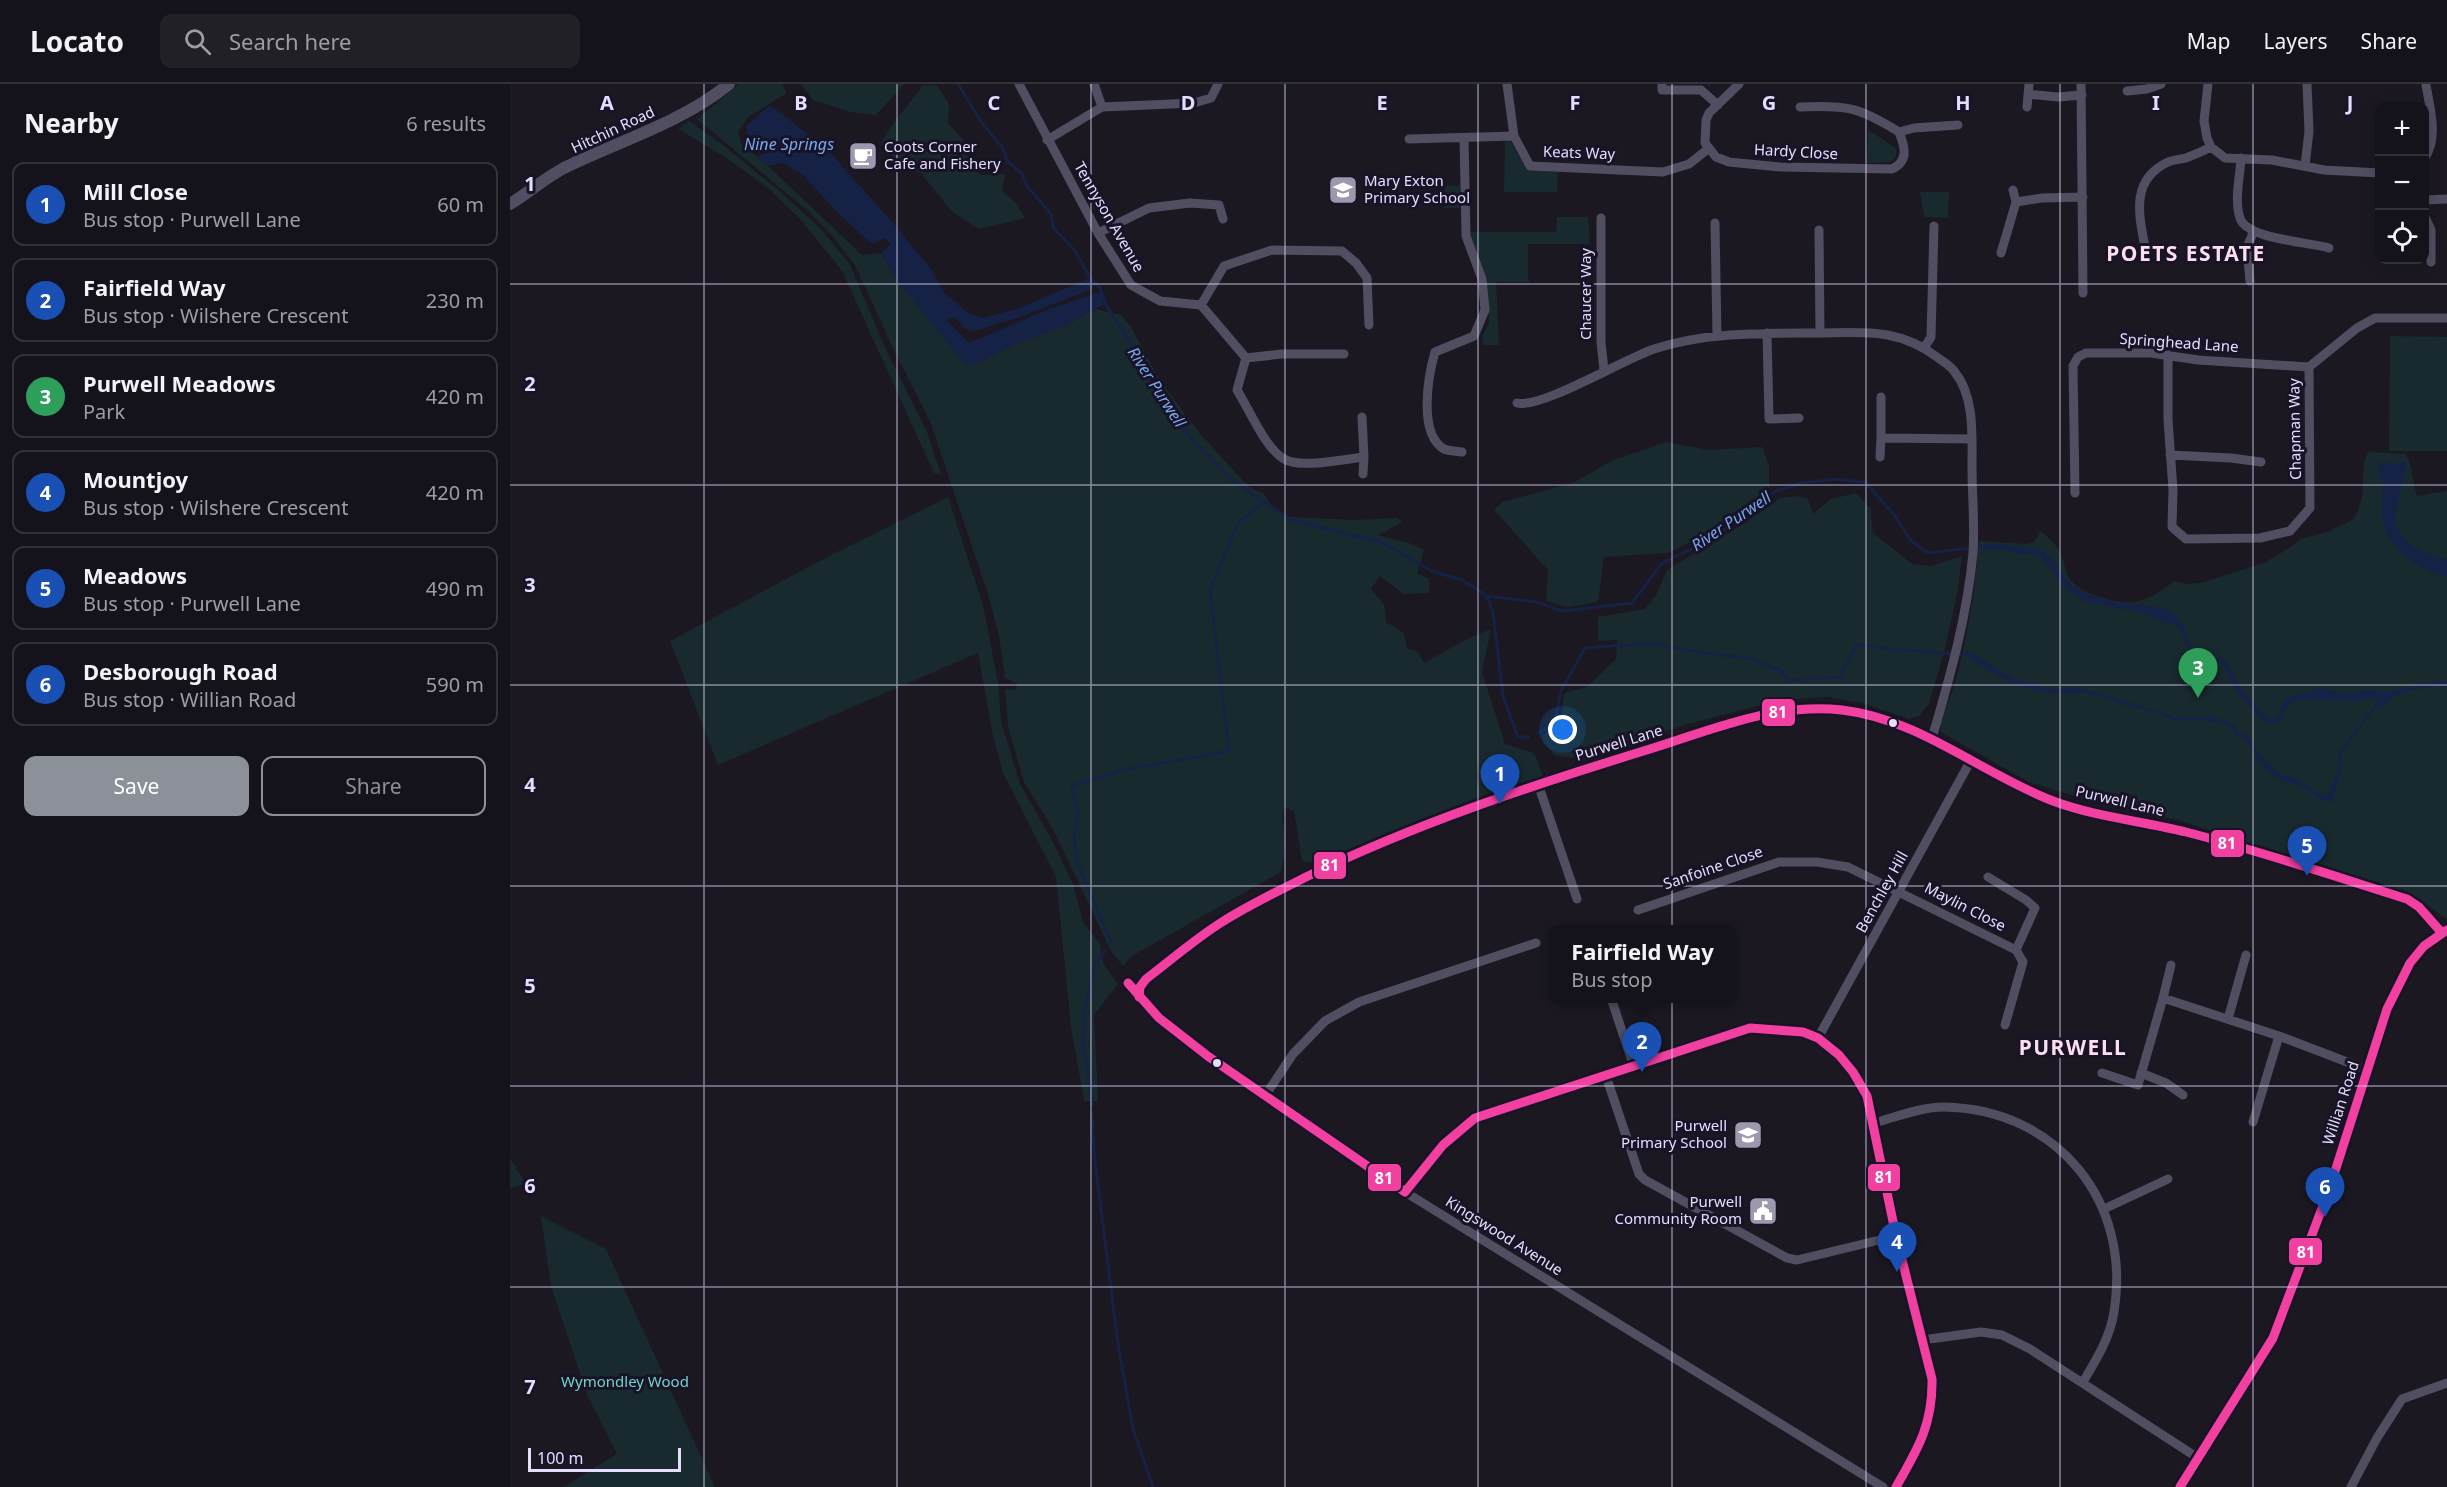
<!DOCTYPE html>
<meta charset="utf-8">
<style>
:root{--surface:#14121a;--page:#212027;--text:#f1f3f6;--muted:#9d9ea2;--line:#333239;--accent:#8c9099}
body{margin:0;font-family:"Noto Sans",sans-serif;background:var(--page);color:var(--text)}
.controls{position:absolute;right:18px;top:18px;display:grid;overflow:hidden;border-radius:12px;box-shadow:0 3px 15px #0003}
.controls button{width:54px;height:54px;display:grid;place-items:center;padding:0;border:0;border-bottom:2px solid var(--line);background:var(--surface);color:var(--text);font:30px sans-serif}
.scale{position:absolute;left:18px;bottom:15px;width:153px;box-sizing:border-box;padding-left:6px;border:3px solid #e4ddfb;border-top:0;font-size:16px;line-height:21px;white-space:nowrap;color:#e4ddfb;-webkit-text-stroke:4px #191327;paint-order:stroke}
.you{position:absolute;left:1053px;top:646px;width:21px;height:21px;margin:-15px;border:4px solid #fff;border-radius:50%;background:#1a73e8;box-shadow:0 0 0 9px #1a73e833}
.badge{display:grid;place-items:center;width:39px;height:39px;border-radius:50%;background:var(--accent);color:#fff;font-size:20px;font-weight:700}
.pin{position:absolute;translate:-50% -50px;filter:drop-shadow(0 2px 3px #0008)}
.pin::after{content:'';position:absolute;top:32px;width:21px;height:18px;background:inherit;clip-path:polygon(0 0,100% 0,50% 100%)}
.popup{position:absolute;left:1038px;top:841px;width:189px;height:78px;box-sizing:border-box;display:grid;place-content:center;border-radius:12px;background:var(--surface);filter:drop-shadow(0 2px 4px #0005);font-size:20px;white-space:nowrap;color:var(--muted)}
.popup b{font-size:22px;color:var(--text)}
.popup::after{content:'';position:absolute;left:50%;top:100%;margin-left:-12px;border:12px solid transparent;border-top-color:var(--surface)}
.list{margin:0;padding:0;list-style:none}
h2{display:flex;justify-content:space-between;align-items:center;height:78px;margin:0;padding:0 24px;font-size:26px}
h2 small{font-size:20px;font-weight:400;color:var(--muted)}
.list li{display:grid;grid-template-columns:39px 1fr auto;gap:18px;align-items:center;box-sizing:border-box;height:84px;margin:0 12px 12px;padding:0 12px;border:2px solid var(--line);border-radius:12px}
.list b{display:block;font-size:22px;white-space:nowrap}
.list p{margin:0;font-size:20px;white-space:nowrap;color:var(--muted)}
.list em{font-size:20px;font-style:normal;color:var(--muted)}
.actions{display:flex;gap:12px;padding:18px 24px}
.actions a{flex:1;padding:14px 0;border:2px solid var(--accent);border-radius:12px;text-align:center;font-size:21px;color:var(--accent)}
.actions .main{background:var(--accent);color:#fff}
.icon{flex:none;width:33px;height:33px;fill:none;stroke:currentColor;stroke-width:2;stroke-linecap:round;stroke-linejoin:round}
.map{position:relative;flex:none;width:1937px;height:1403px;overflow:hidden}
header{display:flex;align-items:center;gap:36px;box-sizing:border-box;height:84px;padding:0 30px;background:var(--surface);border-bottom:2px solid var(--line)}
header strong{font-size:28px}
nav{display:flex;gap:33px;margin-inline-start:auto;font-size:21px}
.search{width:420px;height:54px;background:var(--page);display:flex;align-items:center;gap:15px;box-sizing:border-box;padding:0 21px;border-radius:12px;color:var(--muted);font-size:22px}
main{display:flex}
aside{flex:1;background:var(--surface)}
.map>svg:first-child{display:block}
.green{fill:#182a2e}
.water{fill:#162245}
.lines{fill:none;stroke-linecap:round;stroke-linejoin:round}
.stream{stroke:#162245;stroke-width:3}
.minor{stroke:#514e61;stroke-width:9}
.tertiary{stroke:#514e61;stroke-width:12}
.bus-1-casing{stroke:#191327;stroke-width:14}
.bus-1{stroke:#f240a1;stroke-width:9}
.grid{fill:none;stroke:#e4ddfb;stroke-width:1.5;stroke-opacity:0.55}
.bus-dot{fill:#e4ddfb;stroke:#191327;stroke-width:2}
.labels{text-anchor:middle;stroke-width:6;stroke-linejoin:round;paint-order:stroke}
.street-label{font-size:15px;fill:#e4ddfb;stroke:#191327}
.poi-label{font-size:15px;fill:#e4ddfb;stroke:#191327;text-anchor:start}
.park-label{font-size:15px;fill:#71d3c7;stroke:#191327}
.water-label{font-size:16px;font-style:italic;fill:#77a8ee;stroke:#191327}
.district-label{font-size:21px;font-weight:bold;letter-spacing:1.5px;fill:#fbdfed;stroke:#191327}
.grid-label{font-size:20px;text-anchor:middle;font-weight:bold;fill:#e4ddfb;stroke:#191327;stroke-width:6;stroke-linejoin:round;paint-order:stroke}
.line-badge{stroke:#191327;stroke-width:2}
.badge-label{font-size:16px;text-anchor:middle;font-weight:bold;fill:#fff}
</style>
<header>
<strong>Locato</strong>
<div class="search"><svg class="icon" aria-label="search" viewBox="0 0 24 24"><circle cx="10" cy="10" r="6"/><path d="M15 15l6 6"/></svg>Search here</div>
<nav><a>Map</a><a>Layers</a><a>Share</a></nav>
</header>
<main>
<aside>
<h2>Nearby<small>6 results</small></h2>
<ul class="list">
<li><span class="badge" style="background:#1a4fb4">1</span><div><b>Mill Close</b><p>Bus stop · Purwell Lane</p></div><em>60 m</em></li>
<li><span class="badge" style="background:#1a4fb4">2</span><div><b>Fairfield Way</b><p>Bus stop · Wilshere Crescent</p></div><em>230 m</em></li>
<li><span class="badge" style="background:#2e9e5b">3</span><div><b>Purwell Meadows</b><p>Park</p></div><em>420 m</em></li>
<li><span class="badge" style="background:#1a4fb4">4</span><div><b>Mountjoy</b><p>Bus stop · Wilshere Crescent</p></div><em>420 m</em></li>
<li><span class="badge" style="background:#1a4fb4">5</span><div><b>Meadows</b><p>Bus stop · Purwell Lane</p></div><em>490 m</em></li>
<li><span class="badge" style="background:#1a4fb4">6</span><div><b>Desborough Road</b><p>Bus stop · Willian Road</p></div><em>590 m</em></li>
</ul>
<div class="actions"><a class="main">Save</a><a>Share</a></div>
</aside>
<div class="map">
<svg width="1937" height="1403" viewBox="0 0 1937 1403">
<rect width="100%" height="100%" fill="#1b1822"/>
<path class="green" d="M229,0H272L277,9L238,33L228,48L231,59L258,82L352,171L371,169L386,195L465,280L506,260L552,243L586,225L611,231L621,243L649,295L691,351L739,403L754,410L763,423L780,433L844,436L887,434L893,438L868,451L899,459L914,466L907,489L919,495V509L893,510L870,492L861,505L874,521L876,538L894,549L897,564L908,568L914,579L955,556L981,545L972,588L995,660L1024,669L1033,692C955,716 882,746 808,779L792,777L784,727L774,723L772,732L776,761L771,788L622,872L613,882L601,867L544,747L514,698L498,642L495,605L506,606L507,600L495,594L489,551L478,510L420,337L380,258L345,181L320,149L298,127L187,35Z
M291,0H394L366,31L341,28L303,16Z
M427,1L439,20L438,39L454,57L459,75L470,91L495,90L492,107L507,120L515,134L469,145L442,128L411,89L390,81L371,60C381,38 399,22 412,2Z
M179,37L213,61L273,110L313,147L340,181L373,259L417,348L431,391L424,389L332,187L291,136L259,105L215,73L168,45Z
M1358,46L1386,64V72L1381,78L1357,79Z
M995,56H1000L1017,86L1048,88L1047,108H994Z
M935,101L950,102L949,124H934Z
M1410,108H1439L1438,134L1414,133Z
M1047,133H1078L1080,160H1018V195L1020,198H986L989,261H973L972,253L979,239L976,194L959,148H1046Z
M1880,252L1937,253V367H1879Z
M1156,358L1199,366L1252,363L1259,382V403L1239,424L1206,446L1157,469L1094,473L1088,518L1056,523L1036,517L1038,486L984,426L992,418L1063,399L1101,377Z
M1858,368L1896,370C1902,380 1903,400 1907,412L1937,407V835L1904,812L1668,736L1593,721L1519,698L1431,648L1430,639L1445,600L1454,562L1464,508L1469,457L1516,460L1524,458L1530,447C1541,455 1549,463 1553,476C1555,482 1556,489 1559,494C1566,504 1579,510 1591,513C1626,524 1636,517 1665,497L1676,500L1691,499L1754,479L1781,463L1790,455L1817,448L1844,435C1847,428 1851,420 1852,412C1854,397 1851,382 1858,368Z
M1346,409L1360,424L1363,449L1402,480L1421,482L1452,472L1447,511L1434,568L1419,620L1409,632L1399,635L1352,619L1317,613L1270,616L1174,641L1077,675L1045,672L1034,658L1032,651C1055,641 1051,631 1054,609L1077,603L1106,575L1107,556L1088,557V533L1135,525L1146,511L1157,486L1233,440L1270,414L1289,412L1298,415L1303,430L1321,415Z
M438,413L473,521L488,598L491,637L510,700L544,760L563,800L573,838L590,860L593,879L608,900L584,931L588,1017H574L561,943L546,793L493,689L483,652L468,569L208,681L160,557L321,471Z
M0,1074L16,1100L0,1104Z
M31,1132L96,1165L205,1403H53L107,1370L77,1311L41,1202Z"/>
<path class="water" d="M260,21L317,65L384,140L421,185L434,209L457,228L472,234L507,225L580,194L586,200L579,206L510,233L465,247L455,245L445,233L437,236L459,259L541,224L591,208L593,221L552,243L506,260L465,280L455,281L386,195L371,169L380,161L376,154L362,160L328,129L292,90L273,79L258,82L247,73L261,67L238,54L236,42Z
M1870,378L1885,380L1895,378L1897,380L1885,432C1887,457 1914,473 1937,475V492L1934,493C1888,476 1862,449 1874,399L1868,388Z
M1480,459L1531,466L1542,475L1559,499L1579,511L1608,519L1646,523L1662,527L1673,540L1682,566L1692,572L1710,574L1716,577L1734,609L1753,630L1762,635L1769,631L1772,619L1777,614L1809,604L1840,610L1856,606L1877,608L1928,597L1937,598V603L1927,602L1898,607L1883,613L1876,621L1864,625L1832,669V681L1823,718L1811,716L1790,701L1773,697L1764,692L1750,680L1735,655L1725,650L1722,644L1717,640L1691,636H1663L1642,627L1620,623L1588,612L1573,609L1547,610L1528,608L1496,596L1452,570L1456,568L1461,569L1505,595L1540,605L1568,604L1587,608L1665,633H1701L1716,636L1725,641L1728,648L1739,653L1752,674L1772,691L1787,695L1808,709L1815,712L1819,710L1829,680L1828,669L1867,618V614L1847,617L1789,616L1778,621L1771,638L1759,640L1751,635L1726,608L1714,582L1708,578L1690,576L1680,570L1672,549L1664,539L1658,540L1634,529L1576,518L1552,501L1531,473L1519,469L1510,471L1496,466L1475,465L1473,462Z"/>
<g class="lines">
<path class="stream" d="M448,0L472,39L492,63L498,78L512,90L517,102L541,130L543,143L566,168L580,194L590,204L596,221L630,273L641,298L660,324L670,342L719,394L781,436L873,459L922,487L952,496L977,512L1026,518L1052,527L1122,519L1152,479L1194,459L1236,431L1264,408L1290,399L1324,395L1355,398L1386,433L1400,456L1418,469L1477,462
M977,512L983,529L993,612L1008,653H1019
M1028,649L1044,640L1051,607L1075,564L1141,559L1188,568L1243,575L1270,586L1278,596L1330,593L1347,560L1380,565L1455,571
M601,858L567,778L564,754L568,730L562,702L613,686L719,667L700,506L728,439L754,418
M582,1021L578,985L573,966L574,930L585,881L595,867
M582,1029L584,1069L608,1260L623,1345L643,1403"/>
<path class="minor" d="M509,0L588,149L621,201L650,217L691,221L736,274L727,306C739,325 755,364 774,375C791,385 834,375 854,373L852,333
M584,0L592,23
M997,0L1004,52L1020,82L1153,88L1179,80L1198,65
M1152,0V6H1191L1208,21
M1229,0L1199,29L1196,36L1195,59L1206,73L1219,78L1270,83L1382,85C1399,77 1395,63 1389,48
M1571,0L1573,209
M1698,0L1694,37L1697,54L1701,63L1715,74L1762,76L1814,86L1870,89
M1617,7L1637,5L1651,0
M1518,10L1548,13L1572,11
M1290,23C1337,21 1349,23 1389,48L1404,44L1448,41
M1517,23L1519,0
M899,55L1004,52
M537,56L592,23L684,19L701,14L708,0
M1731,74C1730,93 1724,116 1730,134C1736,155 1799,158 1819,164
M1914,75C1929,55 1920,24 1916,1
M1795,82L1799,47L1797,0
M1503,106L1506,118
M1914,116L1937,115
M1914,131L1921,146V178
M1091,134V258L1094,286
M1205,139L1207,252
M1309,146L1310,249
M588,149L639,124L680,119L709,121L713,135
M1635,163C1629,131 1620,96 1658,78C1663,76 1670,75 1676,74C1684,71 1693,67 1701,63
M1491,169L1506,118L1532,114L1573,113
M1740,197L1737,163L1744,147
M691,221L714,182L762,166L832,167L846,179L857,194L859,241
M1257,249L1259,335L1289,334
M1414,264L1421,253L1424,142
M1658,271V335L1663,406L1662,443L1676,455L1750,454L1780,447L1800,424L1799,283
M736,274L772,270H834
M1799,283L1847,244L1865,234H1937
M1371,313V354L1462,355
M1007,319C1031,325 1114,275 1144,265C1196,248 1252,249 1306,249C1352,249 1387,243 1427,273C1432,277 1440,281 1444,287C1465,312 1462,352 1462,383C1462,411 1465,441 1463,469C1457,533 1440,593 1422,654
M952,368C946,367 939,367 934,365C908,350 918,292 925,268L964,252L975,226L972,195L956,152L954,54
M1660,371L1721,374L1751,378
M1370,373L1371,354
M853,390L854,373
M1565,409L1563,282L1568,273L1576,269H1641L1688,276L1799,283
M1028,700L1067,815
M1478,793L1516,816L1525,824L1506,866
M1128,826L1269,778H1307L1338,783L1506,866L1513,878L1495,941
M618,899L649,934L699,973L895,1108L1373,1403
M629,913L630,903L636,895C662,875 686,854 713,837C735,823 761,811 785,799C898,741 1019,701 1140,665C1202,646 1267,619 1332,626C1412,635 1471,692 1544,717C1586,733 1632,736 1676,748C1751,767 1824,792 1897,815L1909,823L1932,849
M1101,914L1124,983
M1653,914L1661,881
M1718,935L1736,871
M1308,954L1461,676
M1592,989L1628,1001L1653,914L1769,952L1858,986
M1631,989L1656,999L1673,1011
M1096,992L1129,1090L1135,1096L1277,1174L1287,1176L1386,1152
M755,1012L783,970L815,937L849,918L1026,859
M1743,1038L1769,952
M1364,1039C1386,1033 1411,1023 1434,1023C1547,1025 1622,1117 1604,1228C1600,1254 1586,1276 1573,1298
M895,1108L933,1061L965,1034L1240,944L1293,948L1308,954L1329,971L1343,988L1357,1012L1386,1152L1422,1295C1426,1343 1409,1364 1386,1403
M1594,1125L1658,1095
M1412,1256L1471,1248L1492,1251L1520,1265L1688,1374
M1841,1403L1867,1354L1892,1315L1937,1299"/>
<path class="tertiary" d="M0,120C18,109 35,94 54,84C109,57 171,39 219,0
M1670,1403L1763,1254L1820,1103L1877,925L1900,879L1914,862L1937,846"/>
<g class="bus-1-casing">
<path id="bus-1" d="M618,899L649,934L699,973L895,1108L933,1061L965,1034L1240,944L1293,948L1308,954L1329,971L1343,988L1357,1012L1386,1152L1422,1295C1423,1340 1408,1365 1386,1403
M629,913L630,903L636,895C661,876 685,855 712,838C739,821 768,807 796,793C907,739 1023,701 1140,665C1201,646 1266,618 1332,626C1410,635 1472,690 1543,717C1586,733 1632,737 1676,748C1750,767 1824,792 1897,815L1909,823L1932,849
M1670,1403L1763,1254L1820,1103L1877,925L1900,879L1914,862L1937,846"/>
</g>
<use href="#bus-1" class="bus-1"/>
</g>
<path class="grid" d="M194,0V1403M387,0V1403M581,0V1403M775,0V1403M968,0V1403M1162,0V1403M1356,0V1403M1550,0V1403M1743,0V1403M0,200H1937M0,401H1937M0,601H1937M0,802H1937M0,1002H1937M0,1203H1937"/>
<defs>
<g id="cafe-square" transform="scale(1.5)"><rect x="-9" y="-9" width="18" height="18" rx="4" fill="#9e98af" stroke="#191327"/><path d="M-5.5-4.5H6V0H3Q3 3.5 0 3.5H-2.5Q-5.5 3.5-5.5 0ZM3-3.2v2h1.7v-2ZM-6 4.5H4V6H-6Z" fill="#fff"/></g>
<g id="school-square" transform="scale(1.5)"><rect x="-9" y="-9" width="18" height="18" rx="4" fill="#9e98af" stroke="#191327"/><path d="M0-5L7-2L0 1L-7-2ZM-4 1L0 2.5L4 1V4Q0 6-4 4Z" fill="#fff"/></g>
<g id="civic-square" transform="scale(1.5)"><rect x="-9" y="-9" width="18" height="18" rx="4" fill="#9e98af" stroke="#191327"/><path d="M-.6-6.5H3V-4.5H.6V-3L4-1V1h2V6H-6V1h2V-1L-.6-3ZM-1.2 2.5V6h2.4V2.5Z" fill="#fff"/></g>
</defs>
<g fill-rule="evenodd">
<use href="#cafe-square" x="353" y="72"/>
<use href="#school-square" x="833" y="106"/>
<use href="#school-square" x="1238" y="1051"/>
<use href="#civic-square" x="1253" y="1127"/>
</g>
<g class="bus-dot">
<circle cx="1383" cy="639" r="5"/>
<circle cx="707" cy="979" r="5"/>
</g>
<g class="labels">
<g class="street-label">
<text transform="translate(103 46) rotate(-25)" y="5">Hitchin Road</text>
<text transform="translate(1286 68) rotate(3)" y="5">Hardy Close</text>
<text transform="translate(1069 69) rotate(2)" y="5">Keats Way</text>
<text transform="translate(599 133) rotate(60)" y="5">Tennyson Avenue</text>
<text transform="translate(1076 210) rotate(-90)" y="5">Chaucer Way</text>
<text transform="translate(1669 259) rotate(4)" y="5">Springhead Lane</text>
<text transform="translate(1785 345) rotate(-91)" y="5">Chapman Way</text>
<text transform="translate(1109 659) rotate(-17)" y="5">Purwell Lane</text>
<text transform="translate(1610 717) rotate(13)" y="5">Purwell Lane</text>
<text transform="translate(1203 784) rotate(-19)" y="5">Sanfoine Close</text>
<text transform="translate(1372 808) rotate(-61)" y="5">Benchley Hill</text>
<text transform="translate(1455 823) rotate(27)" y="5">Maylin Close</text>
<text transform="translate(1831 1019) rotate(-72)" y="5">Willian Road</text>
<text transform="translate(994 1152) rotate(32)" y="5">Kingswood Avenue</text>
</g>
<g class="poi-label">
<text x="374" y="68">Coots Corner<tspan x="374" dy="17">Cafe and Fishery</tspan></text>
<text x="854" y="102">Mary Exton<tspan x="854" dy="17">Primary School</tspan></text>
<text x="1217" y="1047" text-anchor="end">Purwell<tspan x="1217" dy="17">Primary School</tspan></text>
<text x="1232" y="1123" text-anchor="end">Purwell<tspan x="1232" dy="17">Community Room</tspan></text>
</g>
<g class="park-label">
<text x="115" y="1303">Wymondley Wood</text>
</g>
<g class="water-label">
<text x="279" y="66">Nine Springs</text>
<text transform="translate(647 303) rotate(57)" y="6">River Purwell</text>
<text transform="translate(1221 437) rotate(-34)" y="6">River Purwell</text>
</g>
<g class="district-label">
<text x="1676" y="177">POETS ESTATE</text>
<text x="1563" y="971">PURWELL</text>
</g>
</g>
<g class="grid-label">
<text x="97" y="26">A</text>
<text x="291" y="26">B</text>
<text x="484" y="26">C</text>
<text x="678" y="26">D</text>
<text x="872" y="26">E</text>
<text x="1065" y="26">F</text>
<text x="1259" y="26">G</text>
<text x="1453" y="26">H</text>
<text x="1646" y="26">I</text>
<text x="1840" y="26">J</text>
<text x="20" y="107">1</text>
<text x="20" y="307">2</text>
<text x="20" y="508">3</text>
<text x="20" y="708">4</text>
<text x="20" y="909">5</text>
<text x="20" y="1109">6</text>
<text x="20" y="1310">7</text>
</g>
<g class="line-badge">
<rect x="1251" y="614" width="35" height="29" rx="6" fill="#f240a1"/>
<rect x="1700" y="745" width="35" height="29" rx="6" fill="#f240a1"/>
<rect x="803" y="767" width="34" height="29" rx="6" fill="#f240a1"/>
<rect x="1357" y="1079" width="34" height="29" rx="6" fill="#f240a1"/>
<rect x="857" y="1079" width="35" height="29" rx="6" fill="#f240a1"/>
<rect x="1778" y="1153" width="35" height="29" rx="6" fill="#f240a1"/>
</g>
<g class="badge-label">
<text x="1268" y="634">81</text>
<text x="1717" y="765">81</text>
<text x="820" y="787">81</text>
<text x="1374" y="1099">81</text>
<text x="874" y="1100">81</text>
<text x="1796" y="1174">81</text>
</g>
</svg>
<div class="controls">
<button>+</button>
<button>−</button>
<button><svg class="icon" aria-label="locate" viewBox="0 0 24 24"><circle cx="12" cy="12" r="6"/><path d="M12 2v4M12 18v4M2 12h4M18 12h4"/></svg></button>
</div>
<div class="scale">100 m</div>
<div class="you"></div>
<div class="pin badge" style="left:990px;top:720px;background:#1a4fb4">1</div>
<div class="pin badge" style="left:1132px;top:988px;background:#1a4fb4">2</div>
<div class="popup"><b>Fairfield Way</b>Bus stop</div>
<div class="pin badge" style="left:1688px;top:614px;background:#2e9e5b">3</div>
<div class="pin badge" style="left:1387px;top:1188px;background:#1a4fb4">4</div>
<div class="pin badge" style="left:1797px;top:792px;background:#1a4fb4">5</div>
<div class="pin badge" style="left:1815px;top:1133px;background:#1a4fb4">6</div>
</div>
</main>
